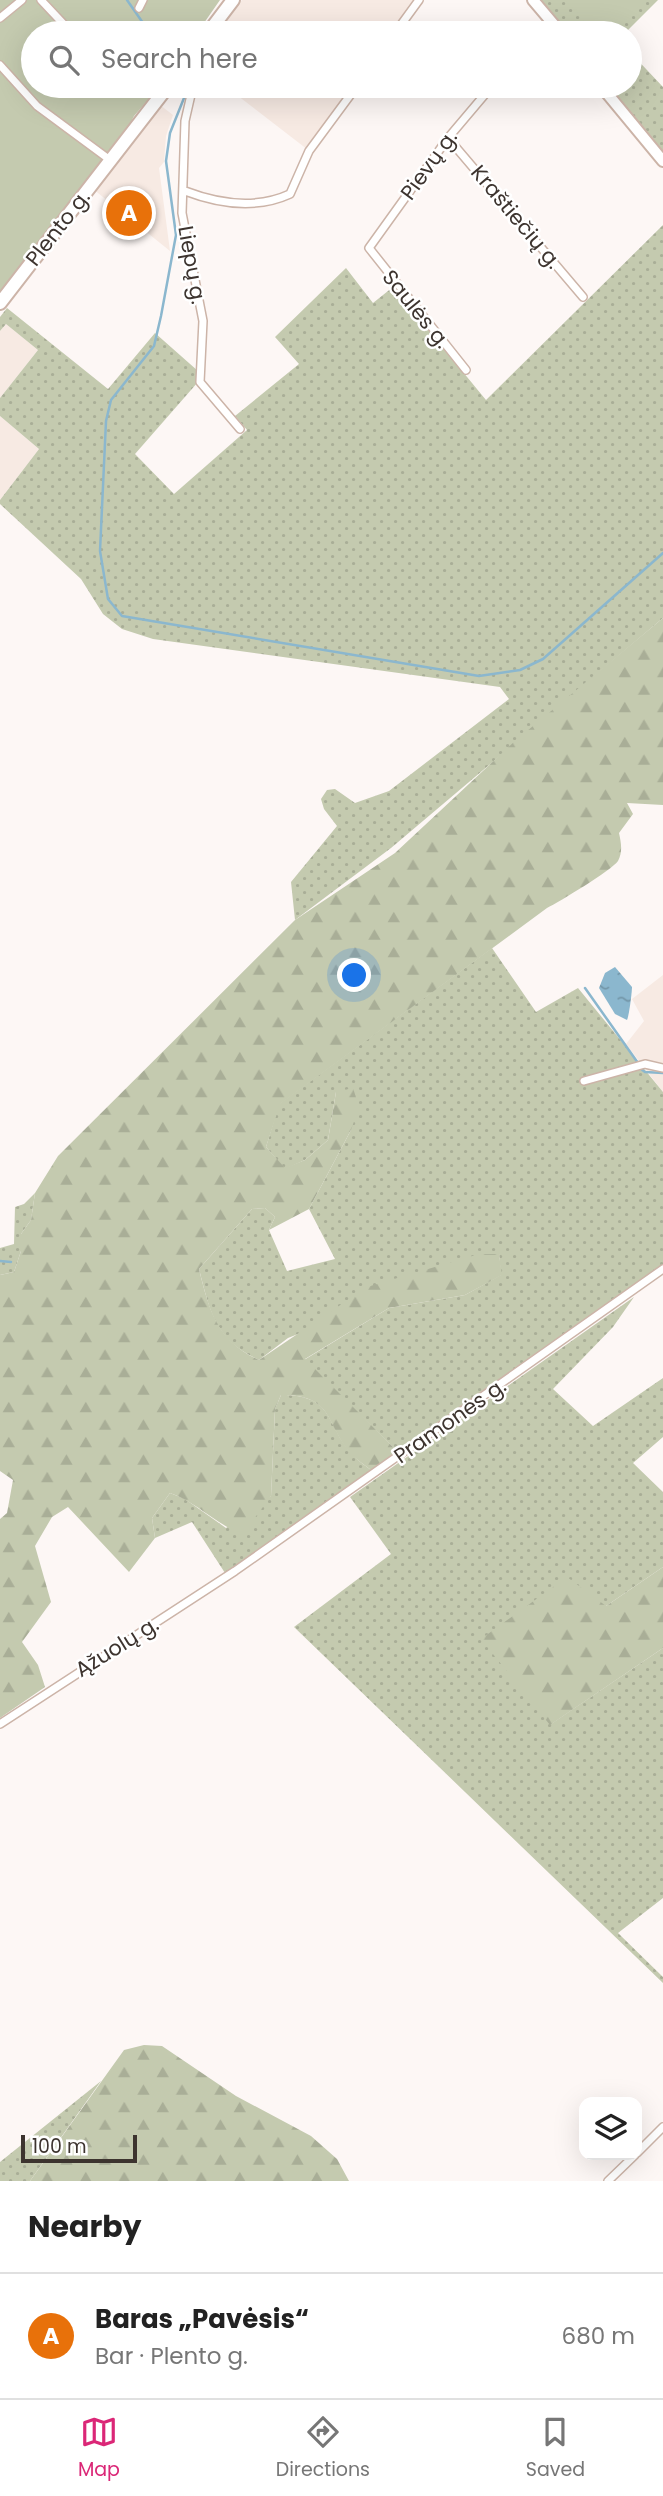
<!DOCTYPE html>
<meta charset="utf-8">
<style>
:root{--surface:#fff;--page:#f2f2f2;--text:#222;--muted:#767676;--line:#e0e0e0;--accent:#db2777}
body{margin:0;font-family:Poppins,sans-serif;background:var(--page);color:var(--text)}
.controls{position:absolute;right:21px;bottom:21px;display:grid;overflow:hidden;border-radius:14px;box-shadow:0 7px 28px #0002}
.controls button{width:63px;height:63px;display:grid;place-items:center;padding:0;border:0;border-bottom:2px solid var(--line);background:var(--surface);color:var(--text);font:35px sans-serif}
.scale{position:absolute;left:21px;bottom:18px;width:116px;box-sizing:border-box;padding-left:7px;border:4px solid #3d342f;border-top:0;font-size:19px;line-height:24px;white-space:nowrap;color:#3d342f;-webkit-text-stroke:5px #fff;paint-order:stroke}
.you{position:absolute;left:355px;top:976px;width:24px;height:24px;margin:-18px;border:5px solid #fff;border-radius:50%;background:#1a73e8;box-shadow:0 0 0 10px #1a73e833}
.badge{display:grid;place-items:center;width:46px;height:46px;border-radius:50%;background:var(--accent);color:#fff;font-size:23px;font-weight:700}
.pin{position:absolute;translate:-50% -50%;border:4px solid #fff;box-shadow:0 2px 7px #0006}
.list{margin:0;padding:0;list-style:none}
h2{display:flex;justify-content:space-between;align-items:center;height:91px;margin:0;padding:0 28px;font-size:30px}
h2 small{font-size:23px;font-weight:400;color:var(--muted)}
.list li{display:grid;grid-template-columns:46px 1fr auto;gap:21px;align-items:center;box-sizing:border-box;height:126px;padding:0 28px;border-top:2px solid var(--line)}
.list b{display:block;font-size:26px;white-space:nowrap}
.list p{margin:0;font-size:23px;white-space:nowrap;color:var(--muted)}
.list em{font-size:23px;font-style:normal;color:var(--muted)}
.icon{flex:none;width:38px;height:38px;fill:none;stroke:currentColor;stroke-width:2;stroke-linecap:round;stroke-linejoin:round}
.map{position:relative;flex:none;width:663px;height:2181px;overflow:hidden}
.search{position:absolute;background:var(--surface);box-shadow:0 7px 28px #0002;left:21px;right:21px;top:21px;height:77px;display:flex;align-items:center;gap:18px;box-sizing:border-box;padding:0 24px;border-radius:38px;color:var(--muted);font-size:26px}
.sheet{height:217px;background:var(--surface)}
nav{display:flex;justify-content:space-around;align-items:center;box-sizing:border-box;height:98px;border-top:2px solid var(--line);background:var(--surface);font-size:19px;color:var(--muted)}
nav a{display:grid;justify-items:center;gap:4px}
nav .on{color:var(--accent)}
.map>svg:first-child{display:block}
.built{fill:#f7eae3}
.grass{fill:url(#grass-dots)}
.forest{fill:url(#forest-firs)}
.garden{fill:#c4caaf}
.water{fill:url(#water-ripples)}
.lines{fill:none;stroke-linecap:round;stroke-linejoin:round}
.stream{stroke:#8bb7ce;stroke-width:2.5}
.minor-casing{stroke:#ccb4a8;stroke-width:10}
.secondary-casing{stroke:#ccb4a8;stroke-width:14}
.trunk-casing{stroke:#ccb4a8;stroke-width:16}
.minor{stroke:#fff;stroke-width:7}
.secondary{stroke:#fff;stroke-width:10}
.trunk{stroke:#fff;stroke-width:12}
.labels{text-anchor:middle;stroke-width:5;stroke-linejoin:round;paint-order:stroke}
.street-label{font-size:21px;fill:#3d342f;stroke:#fff}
</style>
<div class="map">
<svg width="663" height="2181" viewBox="0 0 663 2181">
<defs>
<pattern id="grass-dots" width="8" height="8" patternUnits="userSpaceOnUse" patternTransform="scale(1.75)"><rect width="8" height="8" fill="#c4caaf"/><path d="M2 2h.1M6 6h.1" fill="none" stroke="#a9ae97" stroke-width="1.8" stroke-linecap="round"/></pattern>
<pattern id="forest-firs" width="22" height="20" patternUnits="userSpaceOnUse" patternTransform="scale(1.75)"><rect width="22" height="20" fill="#c4caaf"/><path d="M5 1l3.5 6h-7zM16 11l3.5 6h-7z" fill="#a9ae97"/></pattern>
<pattern id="water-ripples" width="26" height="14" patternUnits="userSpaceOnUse" patternTransform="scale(1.75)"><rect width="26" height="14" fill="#8bb7ce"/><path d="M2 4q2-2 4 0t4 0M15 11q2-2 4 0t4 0" fill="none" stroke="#7396a8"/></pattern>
</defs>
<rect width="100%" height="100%" fill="#fdf7f5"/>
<path class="built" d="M242,0H423L399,33H215Z
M225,86H361L312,153Z
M160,105L173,115L166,136L164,162L159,168L170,251L93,189Z
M6,324L38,350L0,398V331Z
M0,416L39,449L0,500Z
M663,975V1092L626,1044L644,1021L632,999Z"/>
<path class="grass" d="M539,0H658L625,33H567Z
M630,52L663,87V155L607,86H630Z
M663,225V618L391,848L295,920L291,882L337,826L324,809L321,799L327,790L335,789L355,803L389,791L509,699L500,687L153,639L122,629L103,614L81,579L0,504V500L39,449L0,416V398L38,350L6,324L0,331V317L7,308L108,389L155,333L198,371V382L135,454L174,494L247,430L235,416L299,364L275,337L346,268L373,303L393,287L486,400Z
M492,948L536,1012L578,988L663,1092V1264L397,1451L304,1360L389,1308L465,1295L501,1275L499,1254L288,1338L259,1360C215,1340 210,1312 199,1269L252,1209L265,1208L275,1217L269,1230L287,1271L335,1259L309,1209L351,1130L336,1092L328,1140L305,1160L285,1169L266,1147L279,1104Z
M35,1193L31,1220L21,1234V1251L14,1272L0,1275V1248L14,1244L15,1207L24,1204Z
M634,1297L613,1327L553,1389L593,1426L663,1378V1437L633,1463L663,1492V1567L606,1606L551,1724L663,1648V1898L618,1933L663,1977V1983L294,1627L391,1554L350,1497Z
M281,1395C336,1395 324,1424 353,1455C358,1461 365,1465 371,1470L225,1573L192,1522L155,1538L152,1518L170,1493L185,1499L226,1528L271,1496L275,1409Z
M101,2081L30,2181H0V2162Z"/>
<path class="forest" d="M663,618V805L627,803L633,814L619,833C621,842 623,852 618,861C612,870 559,902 547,908L280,1104L266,1147L285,1168L305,1160L328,1140L336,1092L353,1088L359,1107L351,1130L309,1209L269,1230L275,1217L265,1208L252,1209L199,1269C209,1310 217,1341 259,1360L367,1287L479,1254H499L502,1275L465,1295L389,1308L305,1359L397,1451L371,1470C365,1465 358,1461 353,1456C324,1425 336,1395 281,1395L275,1409L271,1496L243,1534C216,1525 197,1502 170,1493L152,1518L155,1538L129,1572L68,1507L52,1517L35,1546L51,1602L22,1642L38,1665L45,1687L0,1718V1519L7,1513L13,1480L0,1471V1275L14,1272L21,1251V1234L31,1220L35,1193L58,1156L295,920L395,853L515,741Z
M663,1567V1648L550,1725L481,1639L567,1577L606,1606Z
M144,2045L162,2046L236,2096L311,2136L337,2159L349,2181H30L124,2050Z"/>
<path class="garden" d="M0,0H220L197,33H33V86H160L134,116L124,136L0,296Z
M565,0H646L610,33H596Z"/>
<path class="water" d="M615,967L632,987C632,992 629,1016 627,1020L615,1014L599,988L605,973Z"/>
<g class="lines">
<path class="stream" d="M127,0L150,33
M183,87L184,98L170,133L166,161L176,235L161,316L154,346L111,400L106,421L100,551L108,599L122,616L479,676L520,670L543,659L663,553
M585,988L638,1063
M641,1069L645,1072L663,1073
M0,1261L11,1262"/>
<g class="minor-casing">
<path id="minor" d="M41,0L72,33
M139,8L143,0
M0,18L22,0
M395,33L419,0
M545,33L554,24
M0,65L37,106L110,160
M193,86L185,121L182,213L203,321L200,382L240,429
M448,138L583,297
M185,191C219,204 255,210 290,194L309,151L357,86
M466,370L369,248L448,138L492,86
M584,1081L645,1064L663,1068
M0,1724L235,1571L663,1269
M637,2153L663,2127
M608,2181L635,2155"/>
</g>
<g class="secondary-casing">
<path id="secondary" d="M533,0L561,33
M601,86L663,161"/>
</g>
<g class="trunk-casing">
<path id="trunk" d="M208,33L233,0
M0,303L168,86"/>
</g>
<use href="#minor" class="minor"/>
<use href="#secondary" class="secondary"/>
<use href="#trunk" class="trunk"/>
</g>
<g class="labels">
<g class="street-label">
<text transform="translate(429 165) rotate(-54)" y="7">Pievų g.</text>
<text transform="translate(516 217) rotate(50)" y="7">Kraštiečių g.</text>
<text transform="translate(58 228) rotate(-52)" y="7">Plento g.</text>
<text transform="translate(192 265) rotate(80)" y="7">Liepų g.</text>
<text transform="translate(416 309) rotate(51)" y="7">Saulės g.</text>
<text transform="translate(450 1421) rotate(-35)" y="7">Pramonės g.</text>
<text transform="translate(117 1647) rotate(-32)" y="7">Ąžuolų g.</text>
</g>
</g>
</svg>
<div class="controls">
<button><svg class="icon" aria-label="layers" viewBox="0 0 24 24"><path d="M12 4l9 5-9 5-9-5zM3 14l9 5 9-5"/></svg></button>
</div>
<div class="scale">100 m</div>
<div class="you"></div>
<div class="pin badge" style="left:129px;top:213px;background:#e8710a">A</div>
<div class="search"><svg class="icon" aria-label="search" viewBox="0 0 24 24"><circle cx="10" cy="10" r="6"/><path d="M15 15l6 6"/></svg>Search here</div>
</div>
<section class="sheet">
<h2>Nearby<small></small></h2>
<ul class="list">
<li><span class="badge" style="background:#e8710a">A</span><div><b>Baras „Pavėsis“</b><p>Bar · Plento g.</p></div><em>680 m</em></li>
</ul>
</section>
<nav>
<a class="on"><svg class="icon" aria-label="map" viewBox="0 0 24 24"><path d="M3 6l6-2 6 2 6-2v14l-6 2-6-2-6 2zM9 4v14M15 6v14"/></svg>Map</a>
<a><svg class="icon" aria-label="directions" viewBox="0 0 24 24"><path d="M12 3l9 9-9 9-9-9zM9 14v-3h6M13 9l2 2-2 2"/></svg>Directions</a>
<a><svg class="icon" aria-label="saved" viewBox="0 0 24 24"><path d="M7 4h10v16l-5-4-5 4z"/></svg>Saved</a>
</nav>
